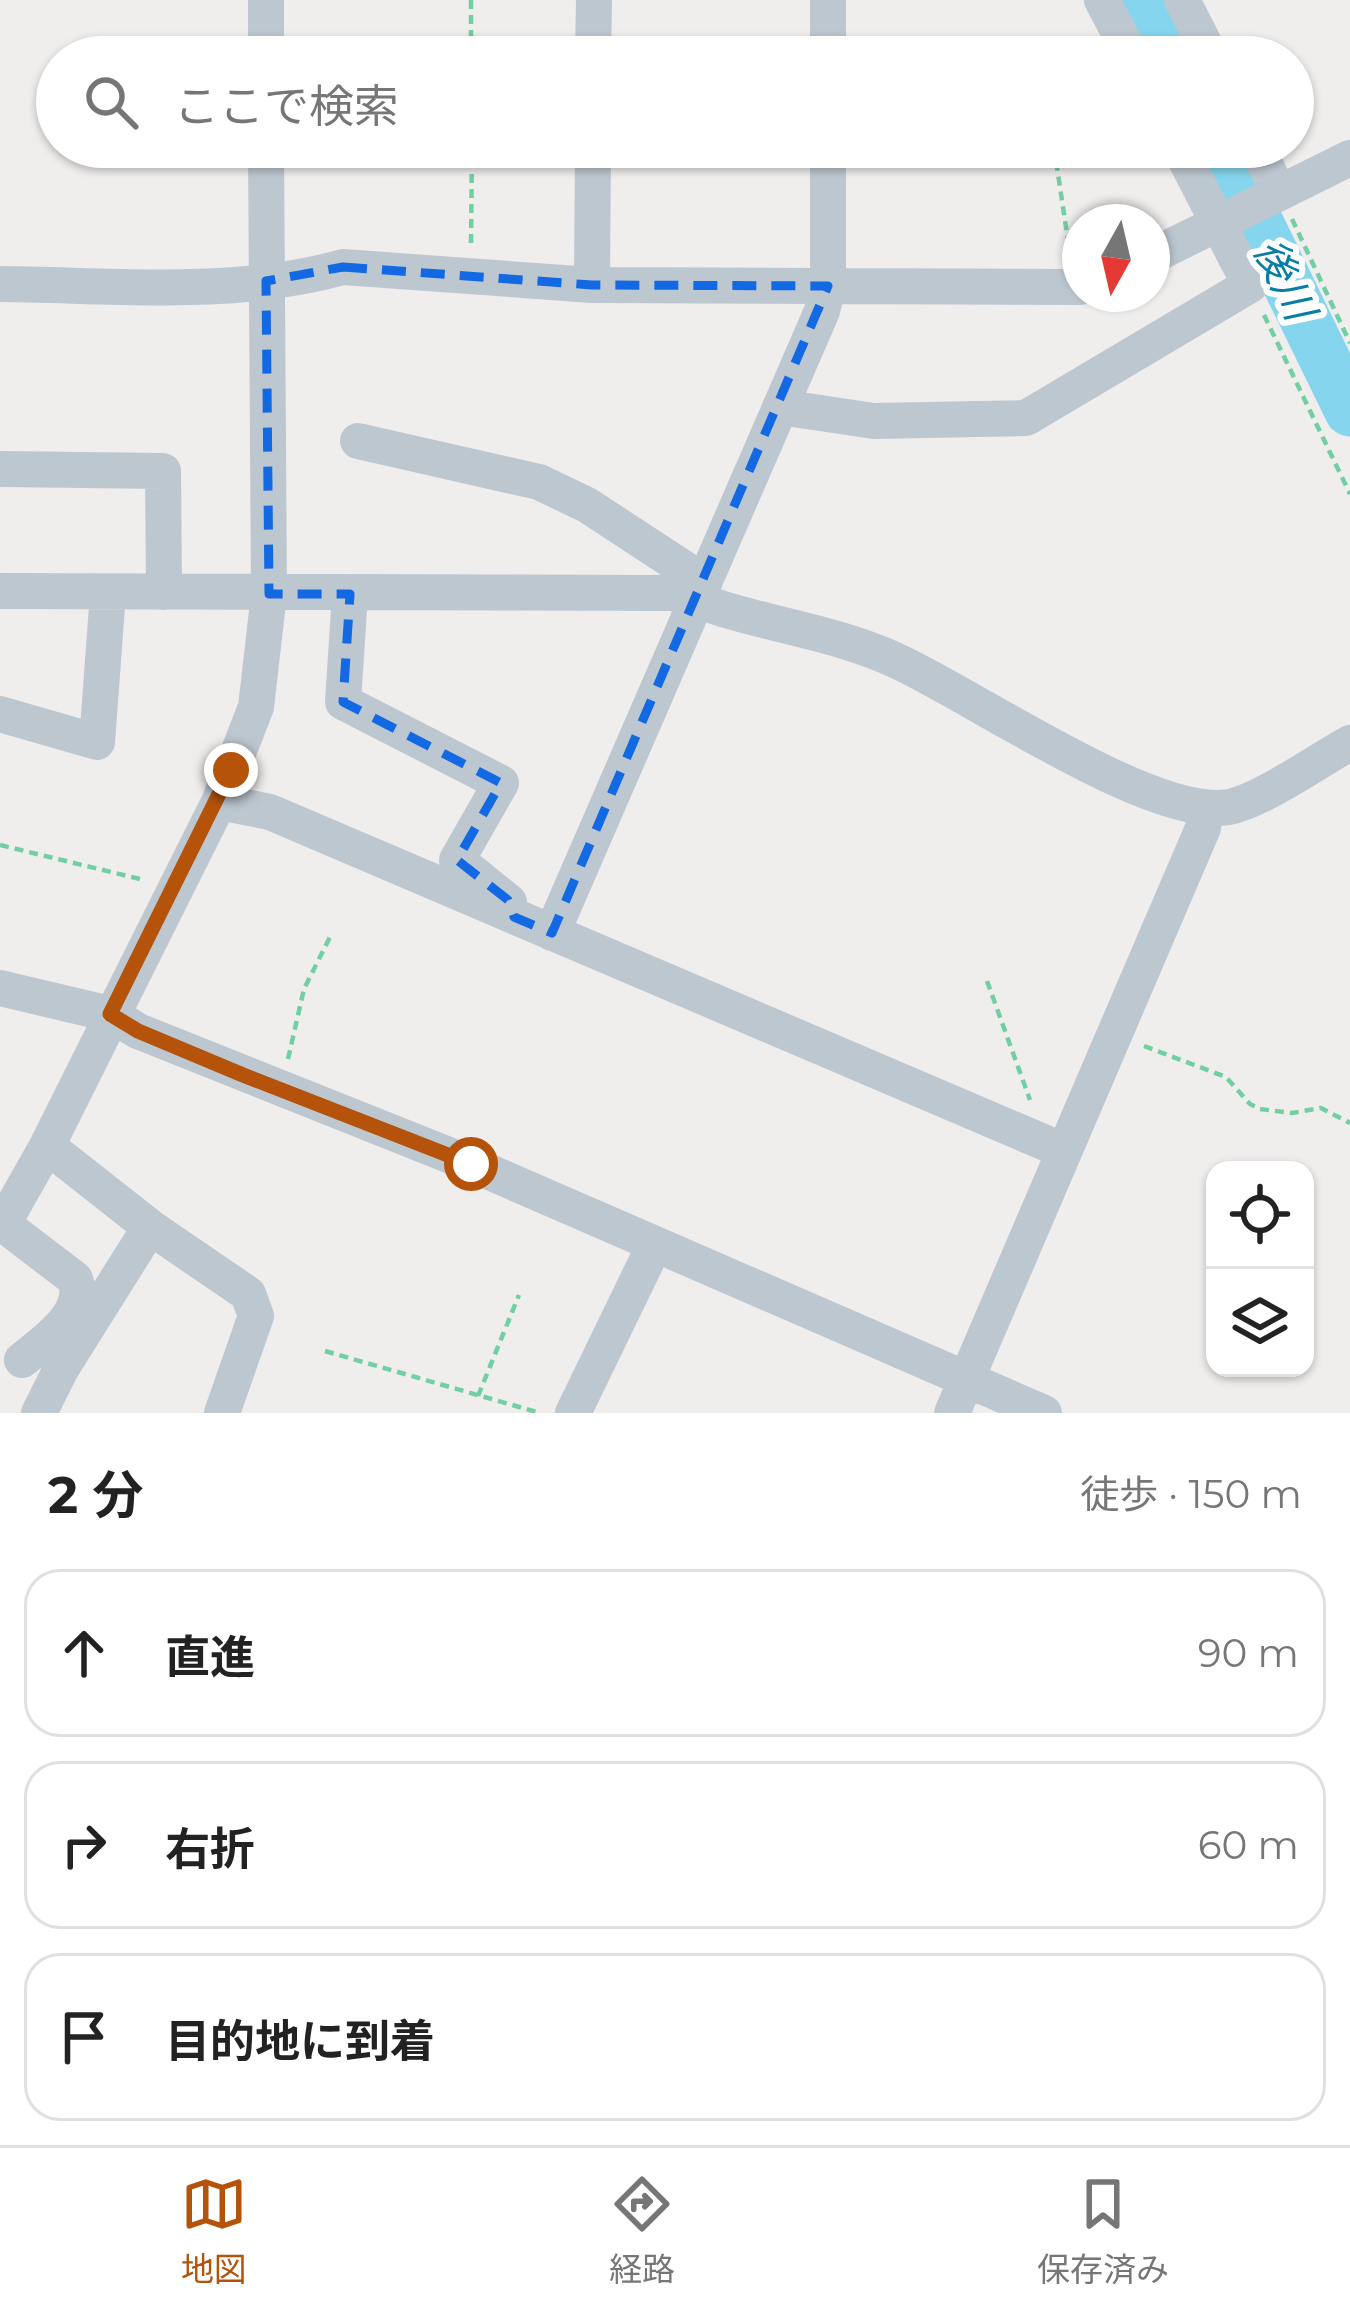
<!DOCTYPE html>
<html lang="ja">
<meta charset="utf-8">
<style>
:root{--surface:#fff;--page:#f2f2f2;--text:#222;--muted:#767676;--line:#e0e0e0;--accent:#b45309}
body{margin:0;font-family:Montserrat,"Noto Sans JP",sans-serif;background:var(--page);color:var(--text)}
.controls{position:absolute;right:36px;bottom:36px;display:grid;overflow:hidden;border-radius:24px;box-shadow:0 3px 9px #0004}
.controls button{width:108px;height:108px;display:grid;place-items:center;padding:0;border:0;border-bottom:3px solid var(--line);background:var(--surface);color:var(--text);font:60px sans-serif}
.compass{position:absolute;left:1062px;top:204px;width:108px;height:108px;border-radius:50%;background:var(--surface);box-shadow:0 3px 9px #0004;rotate:188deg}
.stop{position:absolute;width:36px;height:36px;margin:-27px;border:9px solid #b45309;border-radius:50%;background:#fff}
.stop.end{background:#b45309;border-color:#fff;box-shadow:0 3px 12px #0008}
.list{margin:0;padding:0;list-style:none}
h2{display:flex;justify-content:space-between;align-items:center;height:156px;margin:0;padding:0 48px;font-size:51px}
h2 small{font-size:39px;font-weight:400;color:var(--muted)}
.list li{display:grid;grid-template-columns:78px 1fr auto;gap:36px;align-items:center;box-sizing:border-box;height:168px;margin:0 24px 24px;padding:0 24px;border:3px solid var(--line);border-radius:36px}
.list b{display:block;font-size:45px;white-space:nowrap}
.list em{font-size:39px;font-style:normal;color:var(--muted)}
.icon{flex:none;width:66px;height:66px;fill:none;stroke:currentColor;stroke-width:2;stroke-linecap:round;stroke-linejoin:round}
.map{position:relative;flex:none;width:1350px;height:1413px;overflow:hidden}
.search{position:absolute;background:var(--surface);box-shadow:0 3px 9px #0004;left:36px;right:36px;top:36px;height:132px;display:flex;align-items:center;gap:30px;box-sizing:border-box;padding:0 42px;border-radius:66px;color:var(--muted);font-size:45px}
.sheet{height:732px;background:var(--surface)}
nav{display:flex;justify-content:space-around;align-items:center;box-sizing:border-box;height:168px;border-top:3px solid var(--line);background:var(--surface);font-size:33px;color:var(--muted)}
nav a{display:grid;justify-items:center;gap:6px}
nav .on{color:var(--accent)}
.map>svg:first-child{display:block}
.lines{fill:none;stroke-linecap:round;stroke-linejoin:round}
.river{stroke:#85d5ee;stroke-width:51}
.path{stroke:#71cfa3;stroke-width:4.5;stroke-dasharray:9 6;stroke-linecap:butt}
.minor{stroke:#bdc7d0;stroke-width:36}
.route{stroke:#b45309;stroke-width:15}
.marked{fill:none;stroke:#1368e4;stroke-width:9;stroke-dasharray:24 15;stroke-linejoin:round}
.labels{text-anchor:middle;stroke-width:12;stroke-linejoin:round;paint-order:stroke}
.water-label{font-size:42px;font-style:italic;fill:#087ea4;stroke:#fff}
</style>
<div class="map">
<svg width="1350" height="1413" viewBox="0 0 1350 1413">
<rect width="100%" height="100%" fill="#f0eded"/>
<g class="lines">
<path class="river" d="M1148,0L1176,57
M1221,147L1350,411"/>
<path class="path" d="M471,0V57
M1054,147L1070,254
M1292,219L1350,343
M471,243L472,147
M1264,315L1350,494
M0,845L144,880
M987,981L1030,1100
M1144,1046L1226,1077L1250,1104L1260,1109L1292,1113L1321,1108L1350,1123
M288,1059L304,989L331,935
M325,1351L540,1413
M478,1396L519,1295"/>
<path class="minor" d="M1102,0L1132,57
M1182,0L1211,57
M266,57V0
M593,57L594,0
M828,57V0
M1256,147L1279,192
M1152,256L1350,158
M0,284C113,285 233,298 343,267L592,285L1080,287
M592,285L593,147
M780,407L874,421L1026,418L1250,285L1179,147
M358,441L539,482L587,505L703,581
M0,469L163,471L164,592
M0,591L671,593C690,596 704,603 723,609C782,627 841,635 897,661C974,696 1152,820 1229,807C1261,801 1319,760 1350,743
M350,594L343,702L501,783L457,860L509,902
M0,714L97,742L108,593
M219,802L270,812L1062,1150
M552,933L822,311L828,286V147
M0,988L110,1014L138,1031L471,1164L1044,1413
M22,1360C45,1341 88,1313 75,1279L3,1224L47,1146
M39,1413L61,1369L150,1227
M222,1413L256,1316L248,1294L150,1227L47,1146L219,802L256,707L269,594L266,147
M573,1413L655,1244
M952,1413L1203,828L1206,808"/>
</g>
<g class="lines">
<path class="route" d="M231,770L110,1014L138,1031L243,1075L471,1164"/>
</g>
<path class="marked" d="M343,267L592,285L828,286L552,933L514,917L508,900L457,860L501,783L343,702L350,594H269L266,281Z"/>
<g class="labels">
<g class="water-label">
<text transform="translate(1285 279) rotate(64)" y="15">後川</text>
</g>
</g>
</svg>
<div class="controls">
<button><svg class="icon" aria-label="locate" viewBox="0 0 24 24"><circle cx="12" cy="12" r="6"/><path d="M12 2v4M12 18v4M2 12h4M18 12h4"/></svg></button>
<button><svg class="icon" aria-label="layers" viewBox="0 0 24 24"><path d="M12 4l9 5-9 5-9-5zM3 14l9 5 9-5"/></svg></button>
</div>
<svg class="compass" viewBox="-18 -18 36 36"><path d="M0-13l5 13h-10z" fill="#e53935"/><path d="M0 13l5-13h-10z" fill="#767676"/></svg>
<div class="stop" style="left:471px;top:1164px"></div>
<div class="stop end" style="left:231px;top:770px"></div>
<div class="search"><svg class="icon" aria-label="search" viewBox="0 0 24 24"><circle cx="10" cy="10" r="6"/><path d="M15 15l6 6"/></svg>ここで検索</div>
</div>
<section class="sheet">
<h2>2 分<small>徒歩 · 150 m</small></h2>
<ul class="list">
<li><svg class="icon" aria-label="ahead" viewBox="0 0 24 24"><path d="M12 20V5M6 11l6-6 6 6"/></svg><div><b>直進</b></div><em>90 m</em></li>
<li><svg class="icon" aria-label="right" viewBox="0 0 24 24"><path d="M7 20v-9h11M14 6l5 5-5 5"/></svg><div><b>右折</b></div><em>60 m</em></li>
<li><svg class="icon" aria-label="arrive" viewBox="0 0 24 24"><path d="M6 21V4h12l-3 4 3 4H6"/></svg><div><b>目的地に到着</b></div></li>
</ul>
</section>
<nav>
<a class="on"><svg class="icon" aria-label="map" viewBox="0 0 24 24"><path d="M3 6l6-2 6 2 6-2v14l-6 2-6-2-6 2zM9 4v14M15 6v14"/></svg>地図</a>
<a><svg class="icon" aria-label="directions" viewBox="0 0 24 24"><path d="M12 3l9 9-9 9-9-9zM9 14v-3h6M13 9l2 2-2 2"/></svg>経路</a>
<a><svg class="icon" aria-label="saved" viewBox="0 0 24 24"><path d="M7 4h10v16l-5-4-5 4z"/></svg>保存済み</a>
</nav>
